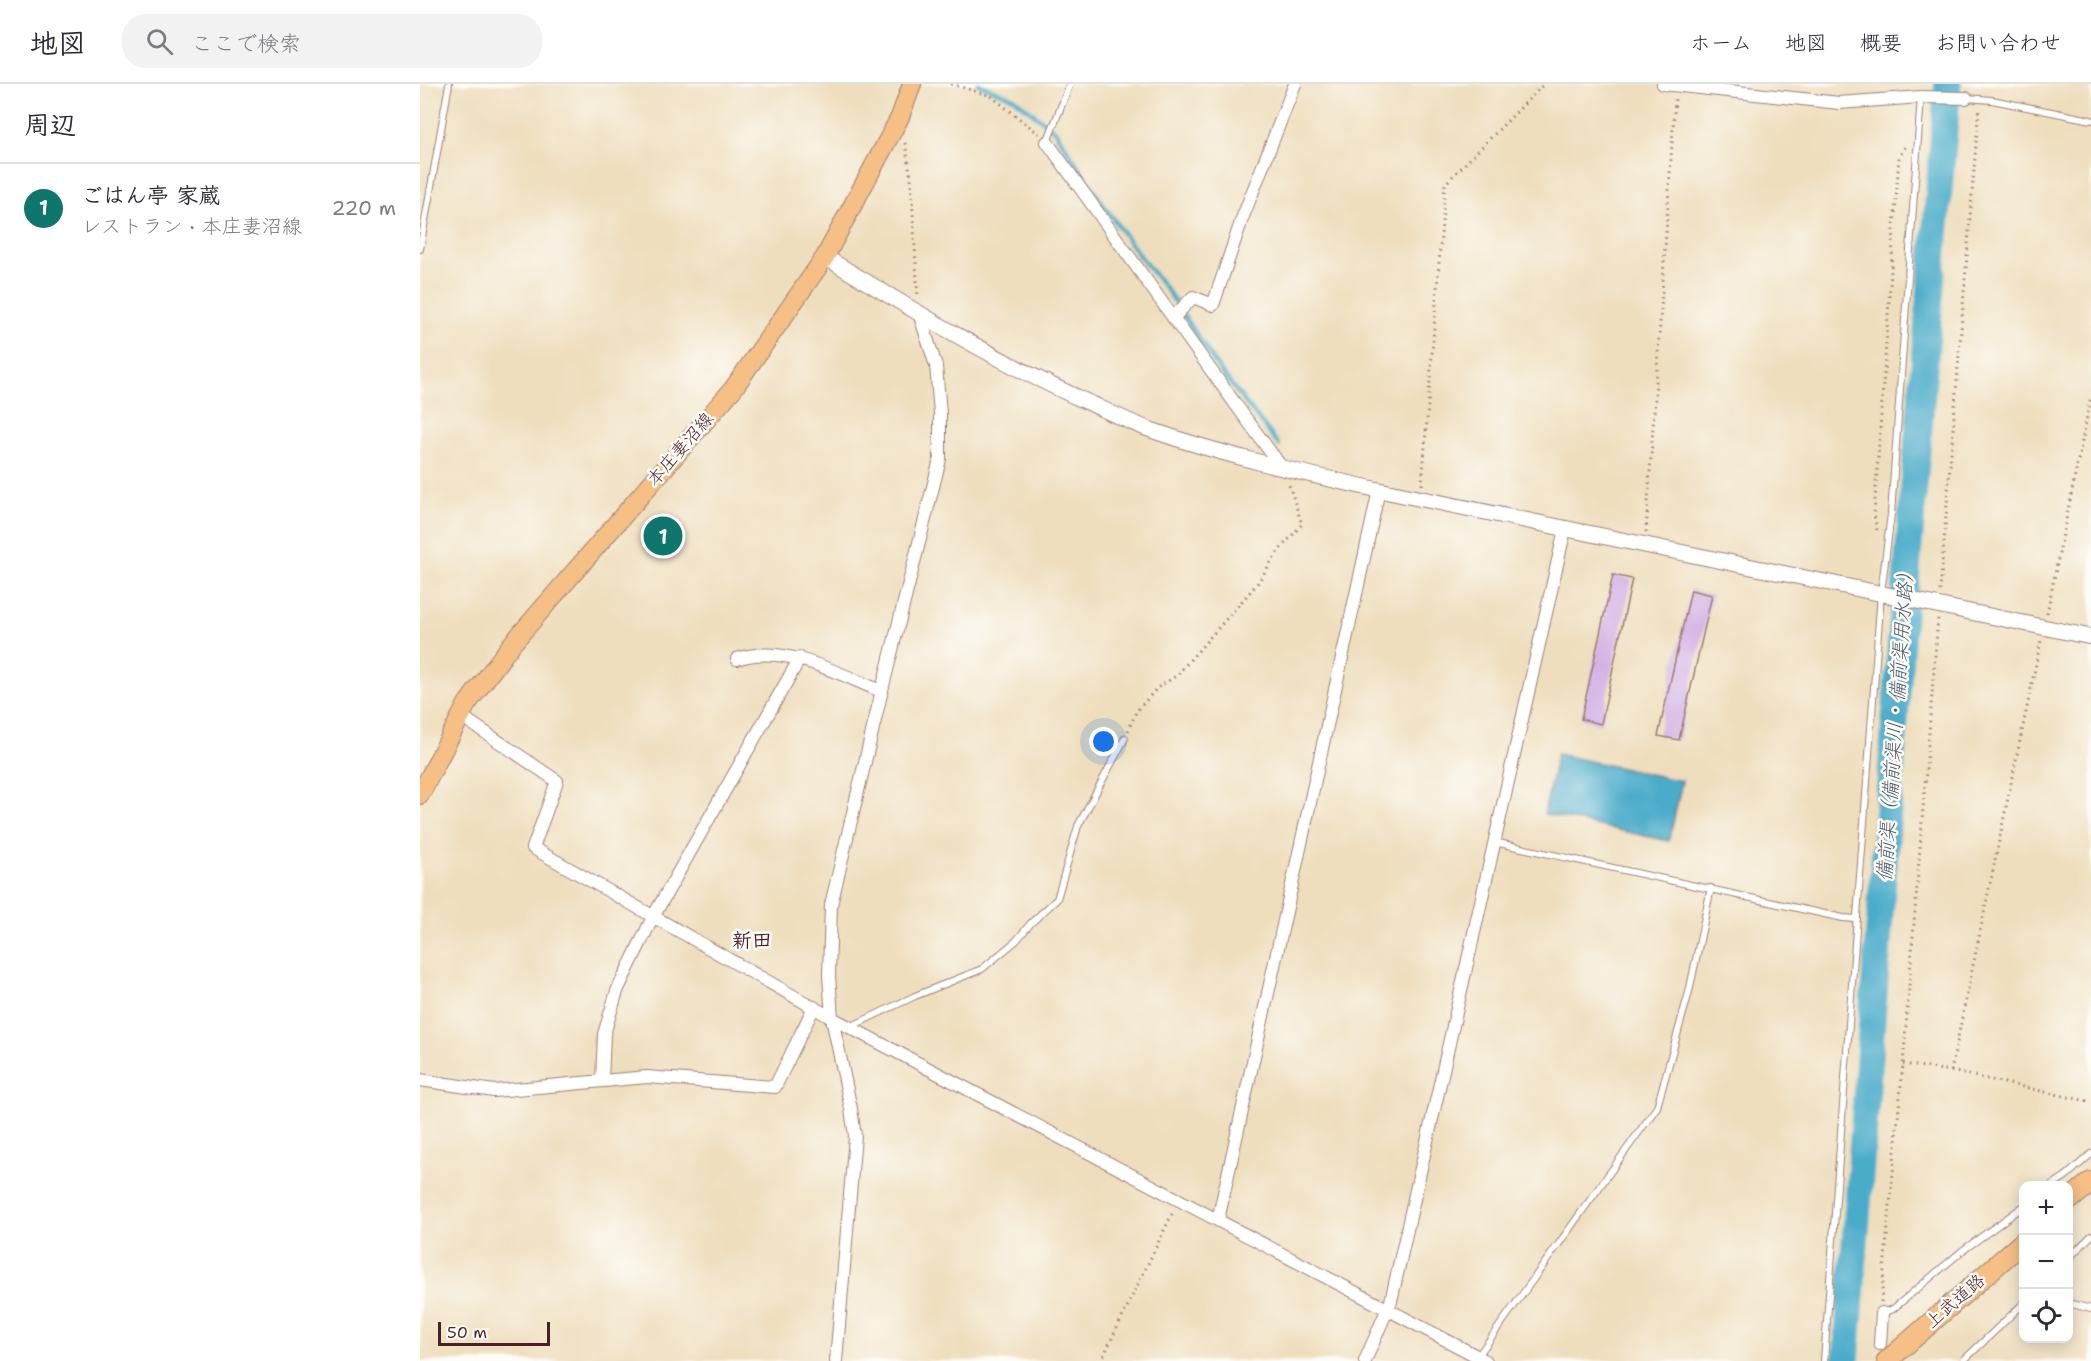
<!DOCTYPE html>
<html lang="ja">
<meta charset="utf-8">
<style>
:root{--surface:#fff;--page:#f2f2f3;--text:#2b2b33;--muted:#7c7c81;--line:#e1e1e2;--accent:#0f766e}
body{margin:0;font-family:"Shantell Sans","Klee One",sans-serif;background:var(--page);color:var(--text)}
.controls{position:absolute;right:18px;bottom:18px;display:grid;overflow:hidden;border-radius:12px;box-shadow:0 3px 15px #0003}
.controls button{width:54px;height:54px;display:grid;place-items:center;padding:0;border:0;border-bottom:2px solid var(--line);background:var(--surface);color:var(--text);font:30px sans-serif}
.scale{position:absolute;left:18px;bottom:15px;width:112px;box-sizing:border-box;padding-left:6px;border:3px solid #4a1f2b;border-top:0;font-size:16px;line-height:21px;white-space:nowrap;color:#4a1f2b;-webkit-text-stroke:4px #fdfcf7;paint-order:stroke}
.you{position:absolute;left:684px;top:658px;width:21px;height:21px;margin:-15px;border:4px solid #fff;border-radius:50%;background:#1a73e8;box-shadow:0 0 0 9px #1a73e833}
.badge{display:grid;place-items:center;width:39px;height:39px;border-radius:50%;background:var(--accent);color:#fff;font-size:20px;font-weight:700}
.pin{position:absolute;translate:-50% -50%;border:3px solid #fff;box-shadow:0 2px 6px #0006}
.list{margin:0;padding:0;list-style:none}
h2{display:flex;justify-content:space-between;align-items:center;height:78px;margin:0;padding:0 24px;font-size:26px}
h2 small{font-size:20px;font-weight:400;color:var(--muted)}
.list li{display:grid;grid-template-columns:39px 1fr auto;gap:18px;align-items:center;box-sizing:border-box;height:90px;padding:0 24px;border-top:2px solid var(--line)}
.list b{display:block;font-size:22px;white-space:nowrap}
.list p{margin:0;font-size:20px;white-space:nowrap;color:var(--muted)}
.list em{font-size:20px;font-style:normal;color:var(--muted)}
.icon{flex:none;width:33px;height:33px;fill:none;stroke:currentColor;stroke-width:2;stroke-linecap:round;stroke-linejoin:round}
.map{position:relative;flex:none;width:1671px;height:1277px;overflow:hidden}
header{display:flex;align-items:center;gap:36px;box-sizing:border-box;height:84px;padding:0 30px;background:var(--surface);border-bottom:2px solid var(--line)}
header strong{font-size:28px}
nav{display:flex;gap:33px;margin-inline-start:auto;font-size:21px}
.search{width:420px;height:54px;background:var(--page);display:flex;align-items:center;gap:15px;box-sizing:border-box;padding:0 21px;border-radius:24px;color:var(--muted);font-size:22px}
main{display:flex}
aside{flex:1;background:var(--surface)}
.map>svg:first-child{display:block}
.water{fill:#4cacca;stroke:#4b667a;stroke-width:1.5}
.lines{fill:none;stroke-linecap:round;stroke-linejoin:round}
.stream{stroke:#4cacca;stroke-width:4.5}
.river{stroke:#4cacca;stroke-width:27}
.building{fill:#d3b1e4}
.service-casing{stroke:#9c7e74;stroke-width:8}
.minor-casing{stroke:#9c7e74;stroke-width:14}
.tertiary-casing{stroke:#9c7e74;stroke-width:17}
.primary-casing{stroke:#9c7e74;stroke-width:20}
.trunk-casing{stroke:#9c7e74;stroke-width:22}
.path{stroke:#9c7e74;stroke-width:3;stroke-dasharray:1.5 4.5;stroke-linecap:butt}
.service{stroke:#fff;stroke-width:6}
.minor{stroke:#fff;stroke-width:12}
.tertiary{stroke:#fff;stroke-width:15}
.primary{stroke:#f5bf86;stroke-width:18}
.trunk{stroke:#f5bf86;stroke-width:20}
.labels{text-anchor:middle;stroke-width:5;stroke-linejoin:round;paint-order:stroke}
.street-label{font-size:18px;fill:#4a1f2b;stroke:#fdfcf7}
.water-label{font-size:20px;font-style:italic;fill:#4b576b;stroke:#fdfcf7}
.neighbourhood-label{font-size:20px;font-weight:bold;fill:#4a1f2b;stroke:#fdfcf7}
</style>
<header>
<strong>地図</strong>
<div class="search"><svg class="icon" aria-label="search" viewBox="0 0 24 24"><circle cx="10" cy="10" r="6"/><path d="M15 15l6 6"/></svg>ここで検索</div>
<nav><a>ホーム</a><a>地図</a><a>概要</a><a>お問い合わせ</a></nav>
</header>
<main>
<aside>
<h2>周辺<small></small></h2>
<ul class="list">
<li><span class="badge">1</span><div><b>ごはん亭 家蔵</b><p>レストラン · 本庄妻沼線</p></div><em>220 m</em></li>
</ul>
</aside>
<div class="map">
<svg width="1671" height="1277" viewBox="0 0 1671 1277">
<rect width="100%" height="100%" fill="#fdfcf7"/>
<filter id="ink" filterUnits="userSpaceOnUse"><feTurbulence type="fractalNoise" baseFrequency=".0167" numOctaves="2"/><feDisplacementMap in="SourceGraphic" scale="12" xChannelSelector="R" yChannelSelector="G"/><feConvolveMatrix kernelMatrix="1 2 1 2 8 2 1 2 1" color-interpolation-filters="sRGB"/></filter>
<filter id="wash" filterUnits="userSpaceOnUse"><feTurbulence type="fractalNoise" baseFrequency=".008" numOctaves="4" result="noise"/><feDisplacementMap in="SourceGraphic" scale="24" xChannelSelector="R" yChannelSelector="G"/><feGaussianBlur stdDeviation="1.35" result="paint"/><feColorMatrix in="noise" values="0 0 0 0 0 0 0 0 0 0 0 0 0 0 0 0 0 1.4 0 .05"/><feComposite in="paint" operator="in"/></filter>
<g filter="url(#wash)">
<rect width="100%" height="100%" fill="#efdebd"/>
<path class="water" d="M1137,670L1262,697L1249,757L1124,730Z"/>
<g class="lines">
<path class="stream" d="M558,0L594,14L635,47L687,126L718,170L747,206L801,288L859,361"/>
<path class="river" d="M1426,1277L1482,544L1528,0"/>
</g>
<g id="blocks">
<path class="building" d="M1193,491L1212,495L1181,640L1161,635Z
M1271,506L1292,511L1259,656L1238,652Z"/>
</g>
</g>
<g filter="url(#ink)">
<use href="#blocks" fill-opacity="0" stroke="#9c7e74" stroke-width="1.5"/>
<g class="lines">
<g class="service-casing">
<path id="service" d="M1546,14L1572,16L1671,36
M627,58L650,0
M0,165L29,0
M1074,758L1423,834L1437,835
M430,943L495,912L562,885L596,857L611,839L637,815L658,742L705,654
M1631,1102L1646,1092L1671,1070
M1648,1175L1671,1152
M1648,1219L1671,1225
M1462,1229L1473,1225L1542,1167L1604,1122
M1058,1272L1237,1023L1269,908L1291,804
M1404,1277L1461,509L1471,430L1501,13
M1543,1277L1604,1219"/>
</g>
<g class="minor-casing">
<path id="minor" d="M1243,0L1419,19L1501,13L1546,14
M627,58C706,167 783,277 863,385
M754,233L773,213L793,221L822,135L875,0
M317,575C364,559 419,590 461,607
M41,632L137,697L113,764L412,934L1066,1277
M0,996L74,1007L227,993L355,1003L394,923
M182,997L184,950L197,907L233,833L380,574
M798,1136L959,406
M1460,1260L1462,1229
M416,1277L435,1052L431,1025L412,934L409,891L411,821L463,602L520,375V329L516,282L499,229
M945,1277L971,1217L1145,445"/>
</g>
<g class="tertiary-casing">
<path id="tertiary" d="M405,173C493,226 579,279 672,320C691,329 711,339 731,346C805,372 882,389 959,406L1671,553"/>
</g>
<g class="primary-casing">
<path id="primary" d="M0,711L47,620L91,561L313,305L405,173L480,33L492,0"/>
</g>
<g class="trunk-casing">
<path id="trunk" d="M1648,1117L1671,1098
M1467,1277L1604,1157"/>
</g>
<path class="path" d="M531,0L571,12L619,50
M485,59L491,94L498,214
M1002,401L1025,100L1124,0
M1457,446L1454,431L1479,73L1487,60
M1226,448L1255,15
M1520,507L1559,23
M1627,529L1671,313
M708,647L716,628L737,604L756,592L837,500L857,469L882,440L869,401
M1483,980L1531,987L1621,556
M1531,987L1671,1018
M1461,1218L1483,980L1518,534
M681,1277L753,1128"/>
<use href="#service" class="service"/>
<use href="#minor" class="minor"/>
<use href="#tertiary" class="tertiary"/>
<use href="#primary" class="primary"/>
<use href="#trunk" class="trunk"/>
</g>
</g>
<g class="labels">
<g class="street-label">
<text transform="translate(260 365) rotate(-49)" y="6">本庄妻沼線</text>
<text transform="translate(1535 1217) rotate(-41)" y="6">上武道路</text>
</g>
<g class="water-label">
<text transform="translate(1475 638) rotate(-86)" y="7">備前渠（備前渠川・備前渠用水路）</text>
</g>
<g class="neighbourhood-label">
<text x="332" y="863">新田</text>
</g>
</g>
</svg>
<div class="controls">
<button>+</button>
<button>−</button>
<button><svg class="icon" aria-label="locate" viewBox="0 0 24 24"><circle cx="12" cy="12" r="6"/><path d="M12 2v4M12 18v4M2 12h4M18 12h4"/></svg></button>
</div>
<div class="scale">50 m</div>
<div class="you"></div>
<div class="pin badge" style="left:243px;top:452px">1</div>
</div>
</main>
